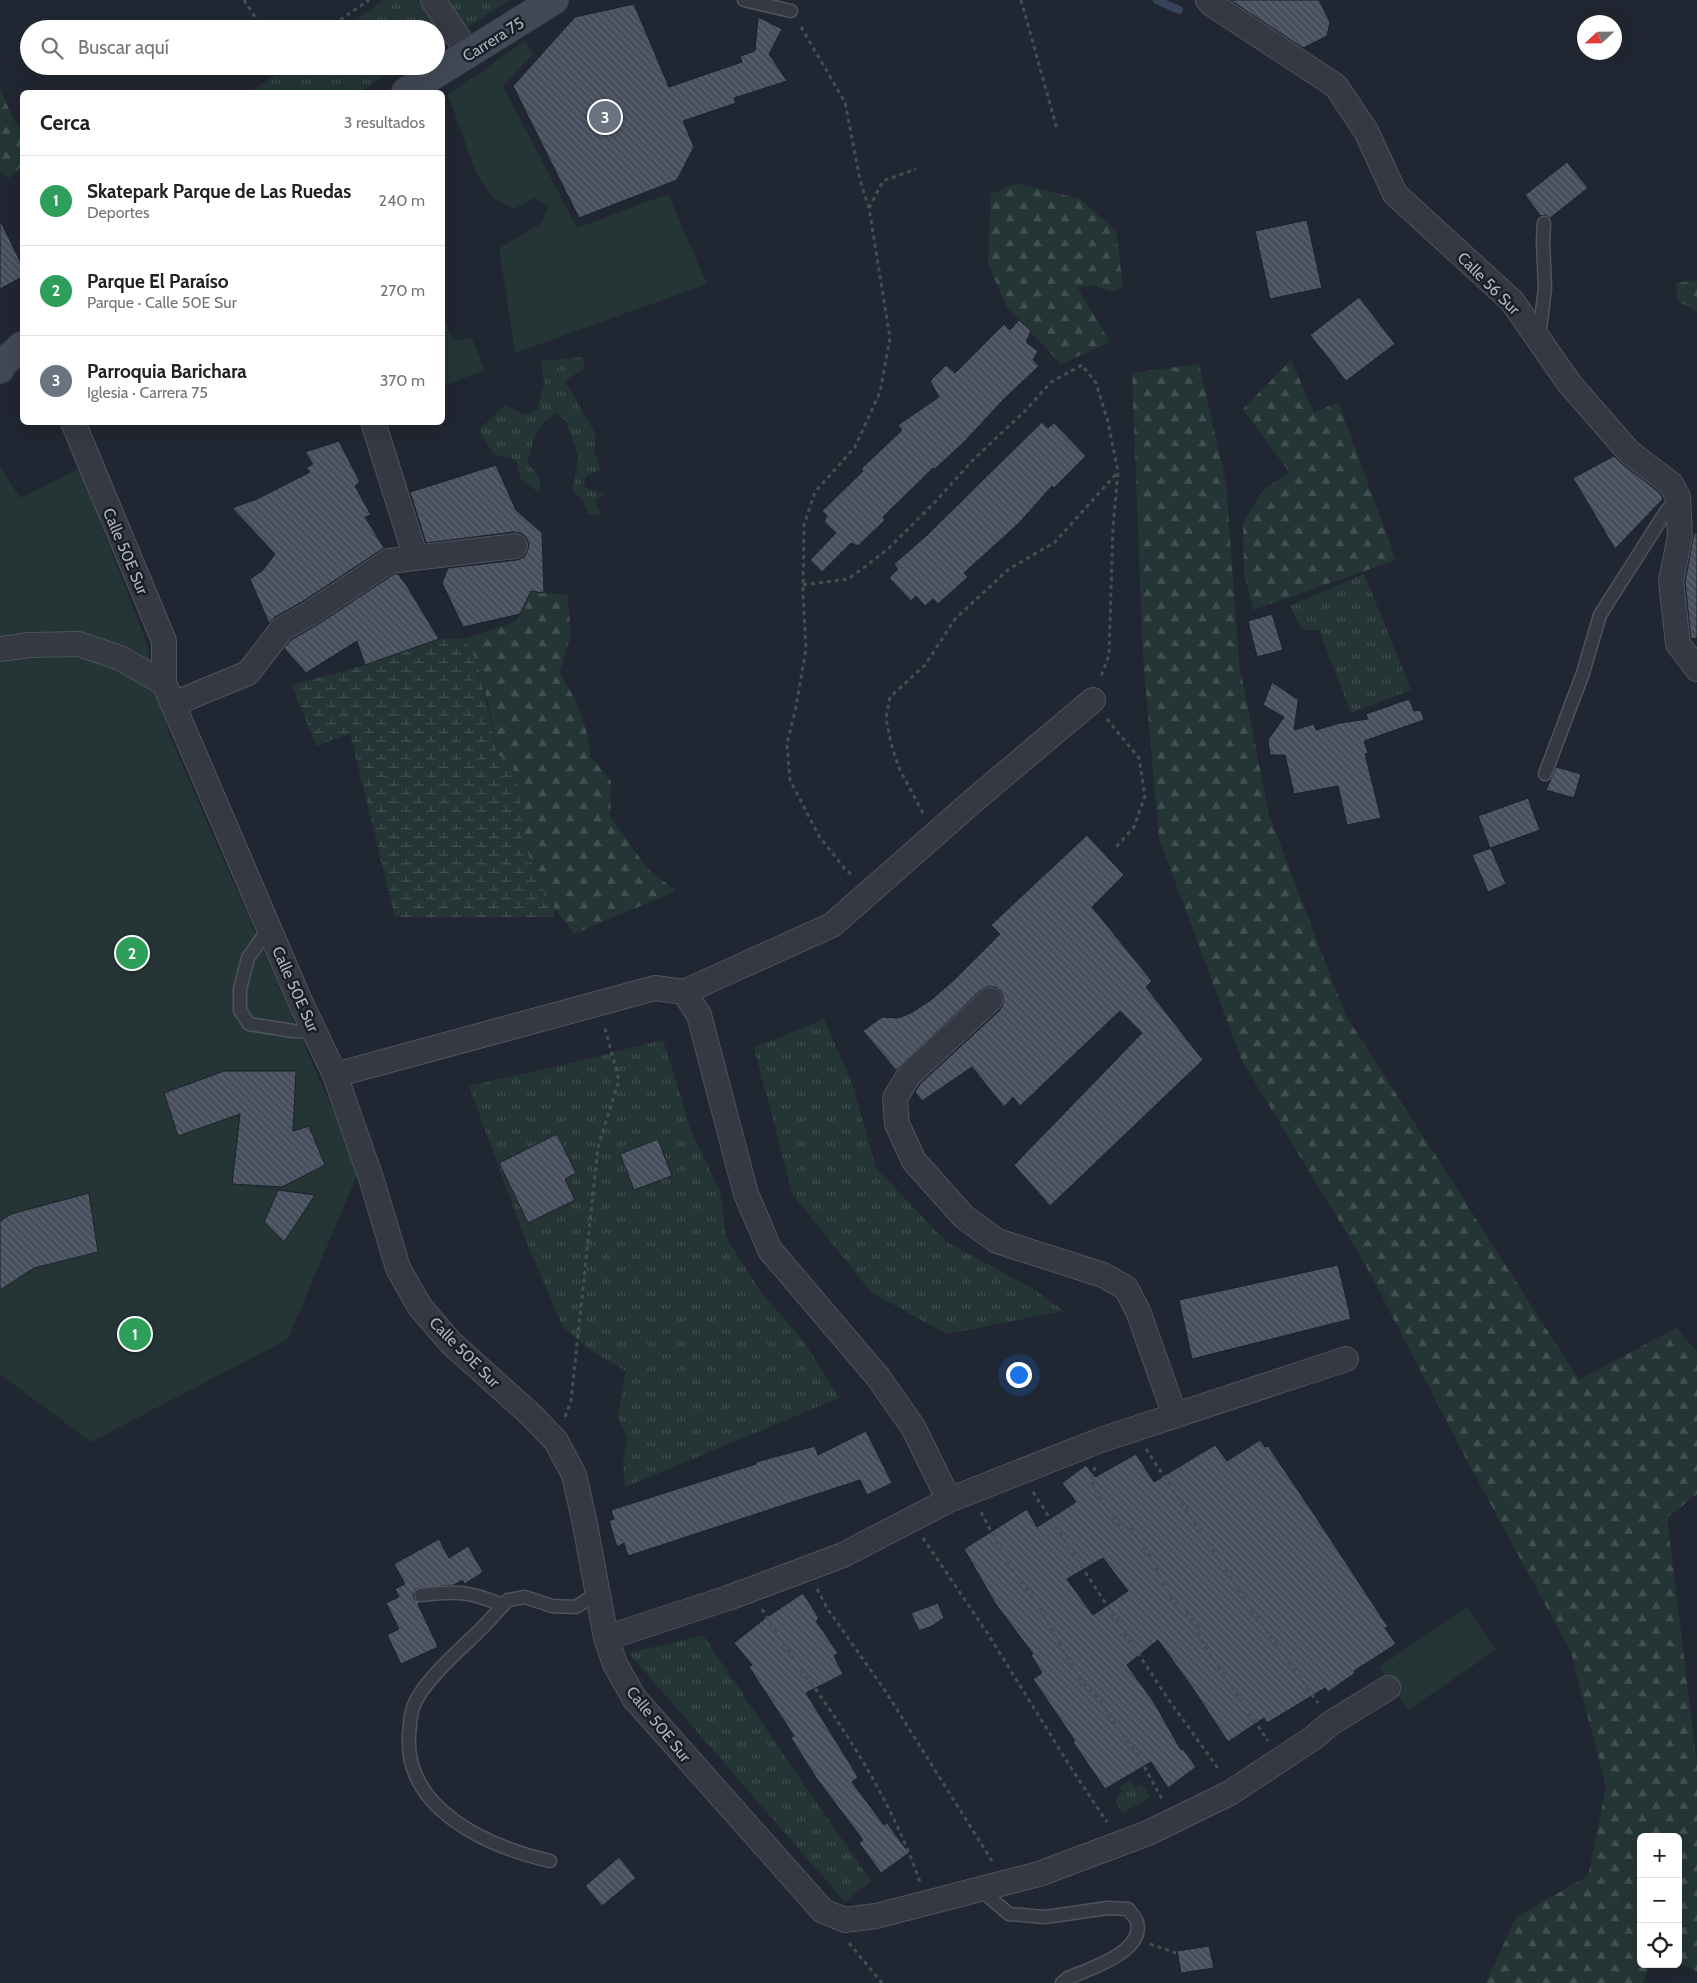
<!DOCTYPE html>
<html lang="es">
<meta charset="utf-8">
<style>
:root{--surface:#fff;--page:#f6f6f6;--text:#202124;--muted:#757577;--line:#e0e0e0;--accent:#0f766e}
body{margin:0;font-family:Cabin,sans-serif;background:var(--page);color:var(--text)}
.controls{position:absolute;right:15px;bottom:15px;display:grid;overflow:hidden;border-radius:8px;box-shadow:0 5px 20px #0002}
.controls button{width:45px;height:45px;display:grid;place-items:center;padding:0;border:0;border-bottom:1px solid var(--line);background:var(--surface);color:var(--text);font:25px sans-serif}
.compass{position:absolute;left:1577px;top:15px;width:45px;height:45px;border-radius:50%;background:var(--surface);box-shadow:0 5px 20px #0002;rotate:248deg}
.you{position:absolute;left:1018px;top:1374px;width:18px;height:18px;margin:-12px;border:4px solid #fff;border-radius:50%;background:#1a73e8;box-shadow:0 0 0 8px #1a73e833}
.badge{display:grid;place-items:center;width:32px;height:32px;border-radius:50%;background:var(--accent);color:#fff;font-size:16px;font-weight:700}
.pin{position:absolute;translate:-50% -50%;border:2px solid #fff;box-shadow:0 1px 5px #0006}
.list{margin:0;padding:0;list-style:none}
h2{display:flex;justify-content:space-between;align-items:center;height:65px;margin:0;padding:0 20px;font-size:21px}
h2 small{font-size:16px;font-weight:400;color:var(--muted)}
.list li{display:grid;grid-template-columns:32px 1fr auto;gap:15px;align-items:center;box-sizing:border-box;height:90px;padding:0 20px;border-top:1px solid var(--line)}
.list b{display:block;font-size:19px;white-space:nowrap}
.list p{margin:0;font-size:16px;white-space:nowrap;color:var(--muted)}
.list em{font-size:16px;font-style:normal;color:var(--muted)}
.icon{flex:none;width:28px;height:28px;fill:none;stroke:currentColor;stroke-width:2;stroke-linecap:round;stroke-linejoin:round}
.map{position:relative;flex:none;width:1697px;height:1983px;overflow:hidden}
.search{position:absolute;background:var(--surface);box-shadow:0 5px 20px #0002;left:20px;top:20px;width:425px;height:55px;display:flex;align-items:center;gap:12px;box-sizing:border-box;padding:0 18px;border-radius:28px;color:var(--muted);font-size:19px}
.panel{position:absolute;background:var(--surface);box-shadow:0 5px 20px #0002;left:20px;top:90px;width:425px;height:335px;border-radius:8px}
.map>svg:first-child{display:block}
.grass{fill:url(#grass-tufts)}
.forest{fill:url(#forest-firs)}
.wetland{fill:url(#wetland-marsh)}
.green{fill:#253536}
.lines{fill:none;stroke-linecap:round;stroke-linejoin:round}
.stream{stroke:#364358;stroke-width:8}
.building{fill:url(#building-back-hatch);stroke:#1b212a;fill-rule:evenodd}
.lane-casing{stroke:#4e545e;stroke-width:15}
.street-casing{stroke:#4e545e;stroke-width:26}
.secondary-casing{stroke:#3d434d;stroke-width:30}
.path{stroke:#425053;stroke-width:3;stroke-dasharray:4 4;stroke-linecap:butt}
.lane{stroke:#343943;stroke-width:12}
.street{stroke:#343943;stroke-width:24}
.secondary{stroke:#424956;stroke-width:28}
.labels{text-anchor:middle;stroke-width:5;stroke-linejoin:round;paint-order:stroke}
.street-label{font-size:16px;fill:#aeb4c0;stroke:#191f27}
</style>
<div class="map">
<svg width="1697" height="1983" viewBox="0 0 1697 1983">
<defs>
<pattern id="grass-tufts" width="24" height="20" patternUnits="userSpaceOnUse" patternTransform="scale(1.25)"><rect width="24" height="20" fill="#253536"/><path d="M3 7l-1-3M5 7V3M7 7l1-3M15 17l-1-3M17 17v-4M19 17l1-3" fill="none" stroke="#425051"/></pattern>
<pattern id="forest-firs" width="22" height="20" patternUnits="userSpaceOnUse" patternTransform="scale(1.25)"><rect width="22" height="20" fill="#253536"/><path d="M5 1l3.5 6h-7zM16 11l3.5 6h-7z" fill="#425051"/></pattern>
<pattern id="wetland-marsh" width="20" height="14" patternUnits="userSpaceOnUse" patternTransform="scale(1.25)"><rect width="20" height="14" fill="#253536"/><path d="M1 5h8M5 5V1M11 12h8M15 12V8" fill="none" stroke="#425051"/></pattern>
<pattern id="building-back-hatch" width="6" height="6" patternUnits="userSpaceOnUse" patternTransform="scale(1.25)"><rect width="6" height="6" fill="#474e5c"/><path d="M-1 5l2 2M0 0l6 6M5-1l2 2" fill="none" stroke="#5f6572"/></pattern>
</defs>
<rect width="100%" height="100%" fill="#212732"/>
<path class="grass" d="M384,0H511L436,46V29H342Z
M288,66H402L360,92H250Z
M583,357L584,368L565,381L596,435L594,450L600,470L586,476L584,487L604,494L595,499L601,516L588,514L584,502L572,490L579,457L565,420L557,413C535,424 534,440 527,463L540,477V493L521,480L516,460L494,454L479,430L505,405L525,415L537,410L544,384L541,361Z
M1364,574L1411,690L1351,713L1319,630H1302L1290,606Z
M824,1019L852,1083L876,1168L946,1242L1030,1287L1064,1311L947,1334L872,1293L793,1195L754,1048Z
M663,1040L692,1133L720,1191L726,1237L762,1294L803,1340L839,1398L625,1487L623,1460L628,1439L618,1417L626,1371L587,1348L563,1327L526,1241L469,1086L579,1061Z
M703,1635L793,1769L871,1881L845,1902L629,1653Z
M1130,1781L1134,1788L1142,1784L1150,1797L1123,1813L1115,1800L1122,1791L1120,1787Z"/>
<path class="forest" d="M0,85L4,99L22,135V166L9,178L0,171Z
M1017,183L1080,199L1116,231L1123,287L1111,292L1095,285L1077,287L1110,342L1061,364L1007,307L988,264L991,194Z
M1697,280V312L1678,301L1676,283Z
M1291,360L1314,413L1338,402L1396,560L1253,610L1244,572L1243,522L1265,488L1290,473L1243,409Z
M1199,364L1226,483L1239,663L1269,815L1345,1014L1579,1380L1676,1328L1697,1352V1494L1667,1518L1697,1764V1972L1678,1962V1837H1641V1964H1650L1643,1983H1486L1516,1917L1588,1876L1606,1787L1571,1652L1470,1466L1363,1260L1242,1061L1159,838L1143,657L1132,373Z
M531,591L567,595L571,633L560,672L577,704L588,736L590,756L611,781L610,816L647,868L676,891L574,934L544,894L522,838L523,815L498,755L490,711L477,661L464,639L517,621Z"/>
<path class="wetland" d="M438,639H464L477,661L498,755L512,762L523,815L522,839L544,894L555,910L553,917H395L350,733L316,746L292,685L365,665Z"/>
<path class="green" d="M525,41L533,54L503,86L577,228L668,194L707,284L515,353L499,248L541,224L549,206L534,198L514,209L493,198L477,175L448,95Z
M443,314L453,340L472,339L485,370L443,386Z
M0,467L20,498L79,469L144,636L170,737L359,1170L288,1339L91,1442L0,1374Z
M1467,1607L1496,1650L1408,1710L1379,1667Z"/>
<g class="lines">
<path class="stream" d="M1157,0L1179,10"/>
</g>
<path class="building" d="M1230,0H1319L1330,22L1327,36L1303,48Z
M634,4L669,87L742,62L740,56L755,51L758,17L782,29L769,54L787,81L734,98L736,103L683,121L694,147L677,180L579,218L513,86L575,17Z
M1567,162L1588,188L1550,218L1545,215L1541,216L1525,195Z
M0,220L22,265V277L0,289Z
M1307,220L1322,288L1270,299L1255,231Z
M1359,297L1395,344L1346,381L1310,335Z
M1019,320L1031,331L1026,342L1038,351L1033,360L1039,366L1003,400L965,441L935,469L933,468L883,517L885,520L858,546L851,543L822,572L810,560L836,533L824,522L827,516L822,511L863,471L861,469L902,430L898,425L939,397L930,381L946,365L955,373L1004,324L1010,330Z
M1042,422L1048,428L1054,423L1086,456L1054,488L1052,486L1019,523L964,573L968,577L938,604L933,599L925,606L916,596L911,601L889,578L898,569L894,564L926,536Z
M339,441L360,482L355,486L371,515L365,517L384,548L302,602L275,617L269,623L250,579L263,570L275,554L232,508L257,499L310,472L306,468L313,464L305,452Z
M1614,456L1621,463L1660,493L1663,499L1615,549L1573,478Z
M496,465L516,510L542,533L544,593L531,591L520,614L463,627L442,583L448,568L517,560L524,557L527,552L529,544L526,537L520,533L514,532L426,543L410,492Z
M1694,533H1697V638L1691,639L1685,582Z
M394,574H398L407,586L439,639L365,665L357,641L306,673L284,648L291,640L317,625Z
M1272,614L1283,650L1257,657L1248,621Z
M1272,682L1297,699L1299,695L1294,730L1314,724L1316,730L1340,723L1368,719L1366,714L1409,699L1414,711L1421,710L1424,720L1364,741L1368,753L1365,754L1381,818L1347,825L1338,786L1294,794L1285,755H1270L1268,740L1284,717L1263,705Z
M1556,767L1581,774L1574,798L1546,790Z
M1528,798L1540,830L1490,848L1478,816Z
M1087,835L1124,875L1092,907L1152,981L1146,987L1203,1060L1050,1206L1014,1165L1142,1033L1120,1011L1020,1106L1013,1097L1004,1107L972,1067L922,1101L915,1092L920,1084L1000,1010L1003,1004V996L1000,991L995,987H987L981,990L896,1070L863,1031L882,1017L898,1018L911,1013L931,1000L955,979L1000,934L991,925Z
M1491,848L1506,884L1488,892L1472,855Z
M224,1071H296L293,1131L309,1126L325,1165L282,1187L232,1184L240,1114L178,1136L164,1093Z
M557,1134L576,1173L565,1179L575,1200L528,1223L499,1163Z
M658,1139L672,1176L634,1190L620,1154Z
M278,1190L315,1195L284,1242L264,1222Z
M89,1193L98,1252L34,1268L0,1290V1221L11,1214Z
M1338,1265L1351,1319L1192,1359L1179,1300Z
M866,1431L892,1483L867,1495L860,1480L628,1556L624,1543L617,1547L609,1521L614,1519L611,1510L756,1464V1462L815,1446L818,1455Z
M1260,1440L1265,1447L1268,1446L1312,1511L1388,1627L1385,1628L1396,1644L1354,1671L1355,1673L1328,1692L1325,1688L1267,1723L1264,1718L1228,1742L1192,1687L1158,1640L1127,1665L1155,1704L1181,1750L1183,1749L1196,1767L1168,1788L1151,1762L1105,1789L1073,1742L1075,1741L1033,1679L1042,1673L1031,1655L1033,1654L995,1603L964,1549L1027,1509L1037,1527L1076,1502L1062,1483L1086,1465L1095,1477L1136,1454L1154,1482L1215,1445L1227,1461ZM1103,1558L1128,1591L1093,1615L1067,1579Z
M439,1539L449,1558L468,1546L483,1572L465,1584L462,1580L454,1585L416,1589L413,1595L414,1599L421,1603L418,1604L438,1647L401,1664L387,1635L399,1629L386,1603L399,1597L395,1589L405,1584L394,1564Z
M803,1593L819,1618L816,1621L838,1653L834,1656L843,1674L806,1693L858,1777L852,1782L884,1825L887,1823L909,1853L881,1873L859,1843L863,1840L817,1779L791,1738L794,1736L749,1667L752,1665L734,1643L764,1619Z
M938,1603L944,1618L932,1626L919,1631L911,1613Z
M619,1857L636,1878L602,1906L585,1886Z
M1209,1946L1214,1968L1181,1973L1177,1951Z"/>
<g class="lines">
<g class="lane-casing">
<path id="lane" d="M744,0L791,11
M1539,337L1545,288L1543,242L1544,223
M1545,774L1583,673L1600,615L1665,513L1676,499
M269,928L248,958L240,989V1010L249,1024L293,1031L316,1032
M421,1595C458,1591 468,1591 503,1605
M550,1861C489,1847 404,1810 409,1735C410,1725 410,1714 414,1705C424,1680 462,1648 482,1628C491,1619 499,1609 508,1600L525,1597L552,1606L576,1607L588,1599H599
M981,1890L1009,1914L1045,1917L1108,1908L1128,1909C1131,1913 1136,1918 1137,1922C1145,1952 1089,1969 1068,1978L1062,1983"/>
</g>
<g class="street-casing">
<path id="street" d="M433,0L469,54
M1208,0L1213,5L1336,86L1366,131L1395,194L1512,301L1569,383L1629,452L1671,484L1678,497L1680,536L1671,581L1678,644L1697,669
M73,422L164,641V683L300,1001L335,1075L372,1181L398,1268L420,1307L451,1343L531,1415L556,1441L574,1475L584,1519L606,1638L615,1664L634,1698L823,1911L845,1920L876,1916L1039,1874L1148,1833L1230,1793L1313,1738L1331,1723L1388,1688
M374,425L416,558
M0,649L29,645L79,644L120,658L164,683
M173,704L248,673L282,629L309,614L389,561L515,546
M684,992L832,925L973,801L1093,700
M990,1000L909,1075L895,1098L897,1124L914,1161L964,1217L997,1241L1103,1275L1126,1288L1138,1311L1175,1416
M335,1075L655,988L684,992L699,1015L746,1194L770,1250L878,1377L913,1427L949,1500
M606,1638L728,1598L843,1555L949,1500L1101,1440L1346,1359"/>
</g>
<g class="secondary-casing">
<path id="secondary" d="M406,92L554,0
M0,369L2,364L22,346"/>
</g>
<path class="path" d="M244,0L263,29
M1021,0L1057,129
M801,27L845,102L860,180L869,208L890,338L880,392L855,447L815,492L804,525L803,594L806,649L796,707L787,744L790,780L819,836L845,869L853,876
M327,29L369,0
M869,208L883,181L916,169
M803,585L848,579L866,566L889,548L935,502L973,460L1026,410L1051,382L1082,365L1096,383L1108,422L1118,472L1113,526L1109,655L1100,679
M1107,719L1139,758L1145,796L1134,827L1115,848
M923,813L899,768L891,743L886,718L890,697L925,665L955,619L1009,569L1055,542L1117,473
M565,1417L571,1401L598,1147L619,1080L604,1025
M1146,1449L1253,1612L1318,1703
M1095,1467L1091,1480L1098,1496L1122,1528L1129,1526L1151,1558L1171,1597L1180,1612L1187,1613L1197,1626L1201,1641L1268,1741
M1033,1492L1166,1696L1220,1771
M981,1512L1007,1562L1040,1608L1063,1650L1082,1682L1101,1701L1116,1726L1138,1755L1163,1801
M923,1538L988,1634L1073,1771L1107,1822
M817,1589L827,1608L886,1692L992,1861
M762,1609C782,1645 807,1676 830,1710C866,1763 899,1821 920,1882
M849,1943L882,1983
M1150,1944L1176,1953"/>
<use href="#lane" class="lane"/>
<use href="#street" class="street"/>
<use href="#secondary" class="secondary"/>
</g>
<g class="labels">
<g class="street-label">
<text transform="translate(493 39) rotate(-32)" y="6">Carrera 75</text>
<text transform="translate(1489 283) rotate(45)" y="6">Calle 56 Sur</text>
<text transform="translate(126 551) rotate(67)" y="6">Calle 50E Sur</text>
<text transform="translate(296 989) rotate(66)" y="6">Calle 50E Sur</text>
<text transform="translate(465 1352) rotate(45)" y="6">Calle 50E Sur</text>
<text transform="translate(659 1724) rotate(51)" y="6">Calle 50E Sur</text>
</g>
</g>
</svg>
<div class="controls">
<button>+</button>
<button>−</button>
<button><svg class="icon" aria-label="locate" viewBox="0 0 24 24"><circle cx="12" cy="12" r="6"/><path d="M12 2v4M12 18v4M2 12h4M18 12h4"/></svg></button>
</div>
<svg class="compass" viewBox="-18 -18 36 36"><path d="M0-13l5 13h-10z" fill="#e53935"/><path d="M0 13l5-13h-10z" fill="#757577"/></svg>
<div class="you"></div>
<div class="pin badge" style="left:135px;top:1334px;background:#2e9e5b">1</div>
<div class="pin badge" style="left:132px;top:953px;background:#2e9e5b">2</div>
<div class="pin badge" style="left:605px;top:117px;background:#6b7280">3</div>
<div class="search"><svg class="icon" aria-label="search" viewBox="0 0 24 24"><circle cx="10" cy="10" r="6"/><path d="M15 15l6 6"/></svg>Buscar aquí</div>
<section class="panel">
<h2>Cerca<small>3 resultados</small></h2>
<ul class="list">
<li><span class="badge" style="background:#2e9e5b">1</span><div><b>Skatepark Parque de Las Ruedas</b><p>Deportes</p></div><em>240 m</em></li>
<li><span class="badge" style="background:#2e9e5b">2</span><div><b>Parque El Paraíso</b><p>Parque · Calle 50E Sur</p></div><em>270 m</em></li>
<li><span class="badge" style="background:#6b7280">3</span><div><b>Parroquia Barichara</b><p>Iglesia · Carrera 75</p></div><em>370 m</em></li>
</ul>
</section>
</div>
